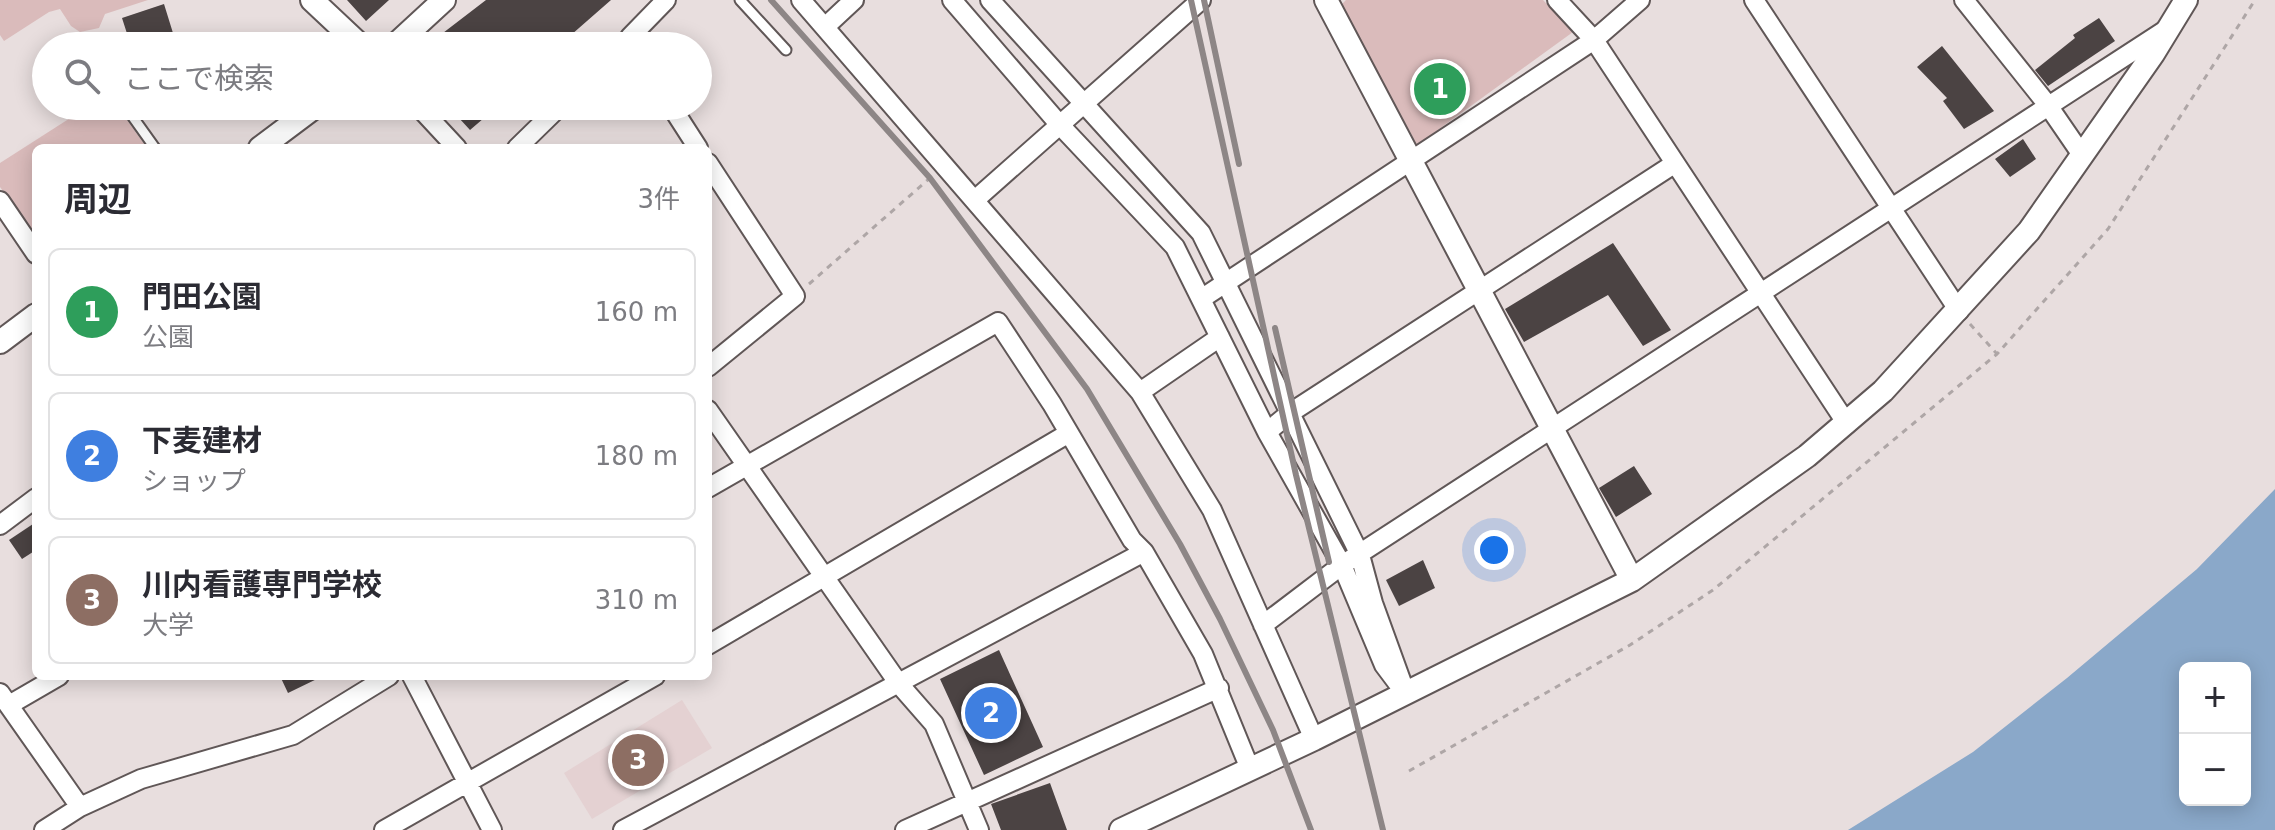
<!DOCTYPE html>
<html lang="ja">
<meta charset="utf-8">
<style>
:root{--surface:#fff;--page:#f7f7f7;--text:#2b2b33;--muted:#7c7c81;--line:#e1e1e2;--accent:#3082d1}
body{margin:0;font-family:"DejaVu Sans","Noto Sans JP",sans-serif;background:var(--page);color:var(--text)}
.controls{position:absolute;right:24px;bottom:24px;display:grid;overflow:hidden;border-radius:12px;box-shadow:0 4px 20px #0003}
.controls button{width:72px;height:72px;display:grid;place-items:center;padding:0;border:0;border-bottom:2px solid var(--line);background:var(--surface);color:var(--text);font:40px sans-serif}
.you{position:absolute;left:1494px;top:550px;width:28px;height:28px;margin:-20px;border:6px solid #fff;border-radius:50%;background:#1a73e8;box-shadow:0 0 0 12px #1a73e833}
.badge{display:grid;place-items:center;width:52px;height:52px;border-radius:50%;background:var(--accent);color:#fff;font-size:26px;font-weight:700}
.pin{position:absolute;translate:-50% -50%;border:4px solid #fff;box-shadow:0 2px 8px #0006}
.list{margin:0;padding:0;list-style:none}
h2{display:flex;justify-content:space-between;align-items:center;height:104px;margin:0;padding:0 32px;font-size:34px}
h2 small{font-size:26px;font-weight:400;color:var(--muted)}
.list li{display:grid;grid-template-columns:52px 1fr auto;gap:24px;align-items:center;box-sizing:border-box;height:128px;margin:0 16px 16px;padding:0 16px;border:2px solid var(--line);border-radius:12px}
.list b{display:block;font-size:30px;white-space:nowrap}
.list p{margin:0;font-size:26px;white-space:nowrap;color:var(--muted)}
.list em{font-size:26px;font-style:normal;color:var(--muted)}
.icon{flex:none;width:44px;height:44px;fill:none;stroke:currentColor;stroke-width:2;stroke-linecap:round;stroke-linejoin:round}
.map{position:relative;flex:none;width:2275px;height:830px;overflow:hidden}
.search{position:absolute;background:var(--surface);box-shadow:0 4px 20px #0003;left:32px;top:32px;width:680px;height:88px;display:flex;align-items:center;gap:20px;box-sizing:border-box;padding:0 28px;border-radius:44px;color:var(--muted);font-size:30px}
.panel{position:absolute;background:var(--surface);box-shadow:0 4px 20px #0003;left:32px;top:144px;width:680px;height:536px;border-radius:12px}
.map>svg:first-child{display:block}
.built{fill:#e4d1d2}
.green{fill:#dabbbb}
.water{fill:#8aa8c9;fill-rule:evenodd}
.building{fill:#4b4343}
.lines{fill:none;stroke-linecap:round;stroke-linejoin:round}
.service-casing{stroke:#605757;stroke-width:13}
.minor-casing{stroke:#605757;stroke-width:22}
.tertiary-casing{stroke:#605757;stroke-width:26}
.path{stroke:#aea6a6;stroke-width:3;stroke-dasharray:6 6;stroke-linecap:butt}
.service{stroke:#fff;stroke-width:9}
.minor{stroke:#fff;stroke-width:18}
.tertiary{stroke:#fff;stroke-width:22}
.rail{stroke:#8d8686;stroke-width:6}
</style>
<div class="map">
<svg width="2275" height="830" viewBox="0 0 2275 830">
<rect width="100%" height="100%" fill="#e8dede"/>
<path class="built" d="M682,700L712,748L592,819L564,773Z"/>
<path class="green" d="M0,0H148L105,14L99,28L80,32L71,26L60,9L49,12L4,41L0,35Z
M1346,0H1543L1573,32L1417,145L1341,5Z
M89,106H117L147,148H36V236L0,187V163Z"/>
<path class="water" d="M2275,489V830H1848L1973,752L2067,678L2197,569ZM2185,668H2245V800H2185Z"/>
<path class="building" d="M347,0H389L366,21Z
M486,0H611L571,35L581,46H426Z
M164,4L177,46H131L122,18Z
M2099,18L2115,41L2048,86L2035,70L2075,38L2073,35Z
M1942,46L1994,111L1964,129L1943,101L1947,98L1917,67Z
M448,106H498L470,130Z
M2023,139L2036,159L2010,177L1995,159Z
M1613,243L1671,330L1643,346L1608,295L1524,342L1505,309Z
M1634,466L1652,494L1616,517L1599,488Z
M36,522V550L22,559L9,540Z
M1423,560L1435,588L1399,606L1386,580Z
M999,650L1043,747L984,775L940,679Z
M280,676H323L288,693Z
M1050,783L1067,830H1001L991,804Z"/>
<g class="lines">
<g class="service-casing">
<path id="service" d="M740,0L786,50
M125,106L155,148"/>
</g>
<g class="minor-casing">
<path id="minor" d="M801,0L1140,392L1212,510L1314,739
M952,0L1059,124L1175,247L1267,432L1342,565L1384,665L1405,693
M990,0L1201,233L1360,555L1373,603L1402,683
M1557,0L1594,40L1847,424
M1754,0L1959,311
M1964,0L2047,104L2082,155
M825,27L854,0
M630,37L666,0
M418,106L457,148
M671,106L698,148
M517,148L560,106
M708,163L795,296L708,367
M976,199L1201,0
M0,201L36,254
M1201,299L1594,40L1640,0
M1140,392L1220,337
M708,410L899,684L934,724L979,830
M1267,432L1290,413L1674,164
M708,488L998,322L1052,404L1132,540L1144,552L1203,654L1250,769
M0,525L36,498
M1263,625L1342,565L2167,29
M708,645L1069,433
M412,676L492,830
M0,693L80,807
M9,705L59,676
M44,830L80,807L141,779L293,735L389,676
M384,830L655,676
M623,830L1144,552
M905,830L1219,688"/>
</g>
<g class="tertiary-casing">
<path id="tertiary" d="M312,0L361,46
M1326,0L1632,580
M394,46L444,0
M260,148L316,106
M0,342L36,315
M1121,830L1314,739L1632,580L1807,456L1883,391L2029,231L2153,54L2186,0"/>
</g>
<path class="path" d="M809,284L930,178
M1970,324L1997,354
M1409,771L1630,645L1713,590L1997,354L2108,229L2255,0"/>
<use href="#service" class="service"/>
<use href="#minor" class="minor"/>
<use href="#tertiary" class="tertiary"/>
<path class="rail" d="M771,0L930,178L1087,389L1180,544L1220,619L1273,730L1311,830
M1191,0L1296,475L1383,830
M1204,0L1239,164
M1275,328L1329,562"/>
</g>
</svg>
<div class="controls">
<button>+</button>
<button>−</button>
</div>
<div class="you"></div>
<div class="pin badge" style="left:1440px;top:89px;background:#2e9e5b">1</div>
<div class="pin badge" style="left:991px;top:713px;background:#3f7fe0">2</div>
<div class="pin badge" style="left:638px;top:760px;background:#8d6e63">3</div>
<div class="search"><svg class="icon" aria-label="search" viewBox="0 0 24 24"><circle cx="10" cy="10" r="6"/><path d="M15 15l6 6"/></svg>ここで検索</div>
<section class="panel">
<h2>周辺<small>3件</small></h2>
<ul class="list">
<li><span class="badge" style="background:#2e9e5b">1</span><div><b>門田公園</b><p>公園</p></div><em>160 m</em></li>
<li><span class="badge" style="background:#3f7fe0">2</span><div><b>下麦建材</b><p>ショップ</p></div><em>180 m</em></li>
<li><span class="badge" style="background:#8d6e63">3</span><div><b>川内看護専門学校</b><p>大学</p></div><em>310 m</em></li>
</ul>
</section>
</div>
